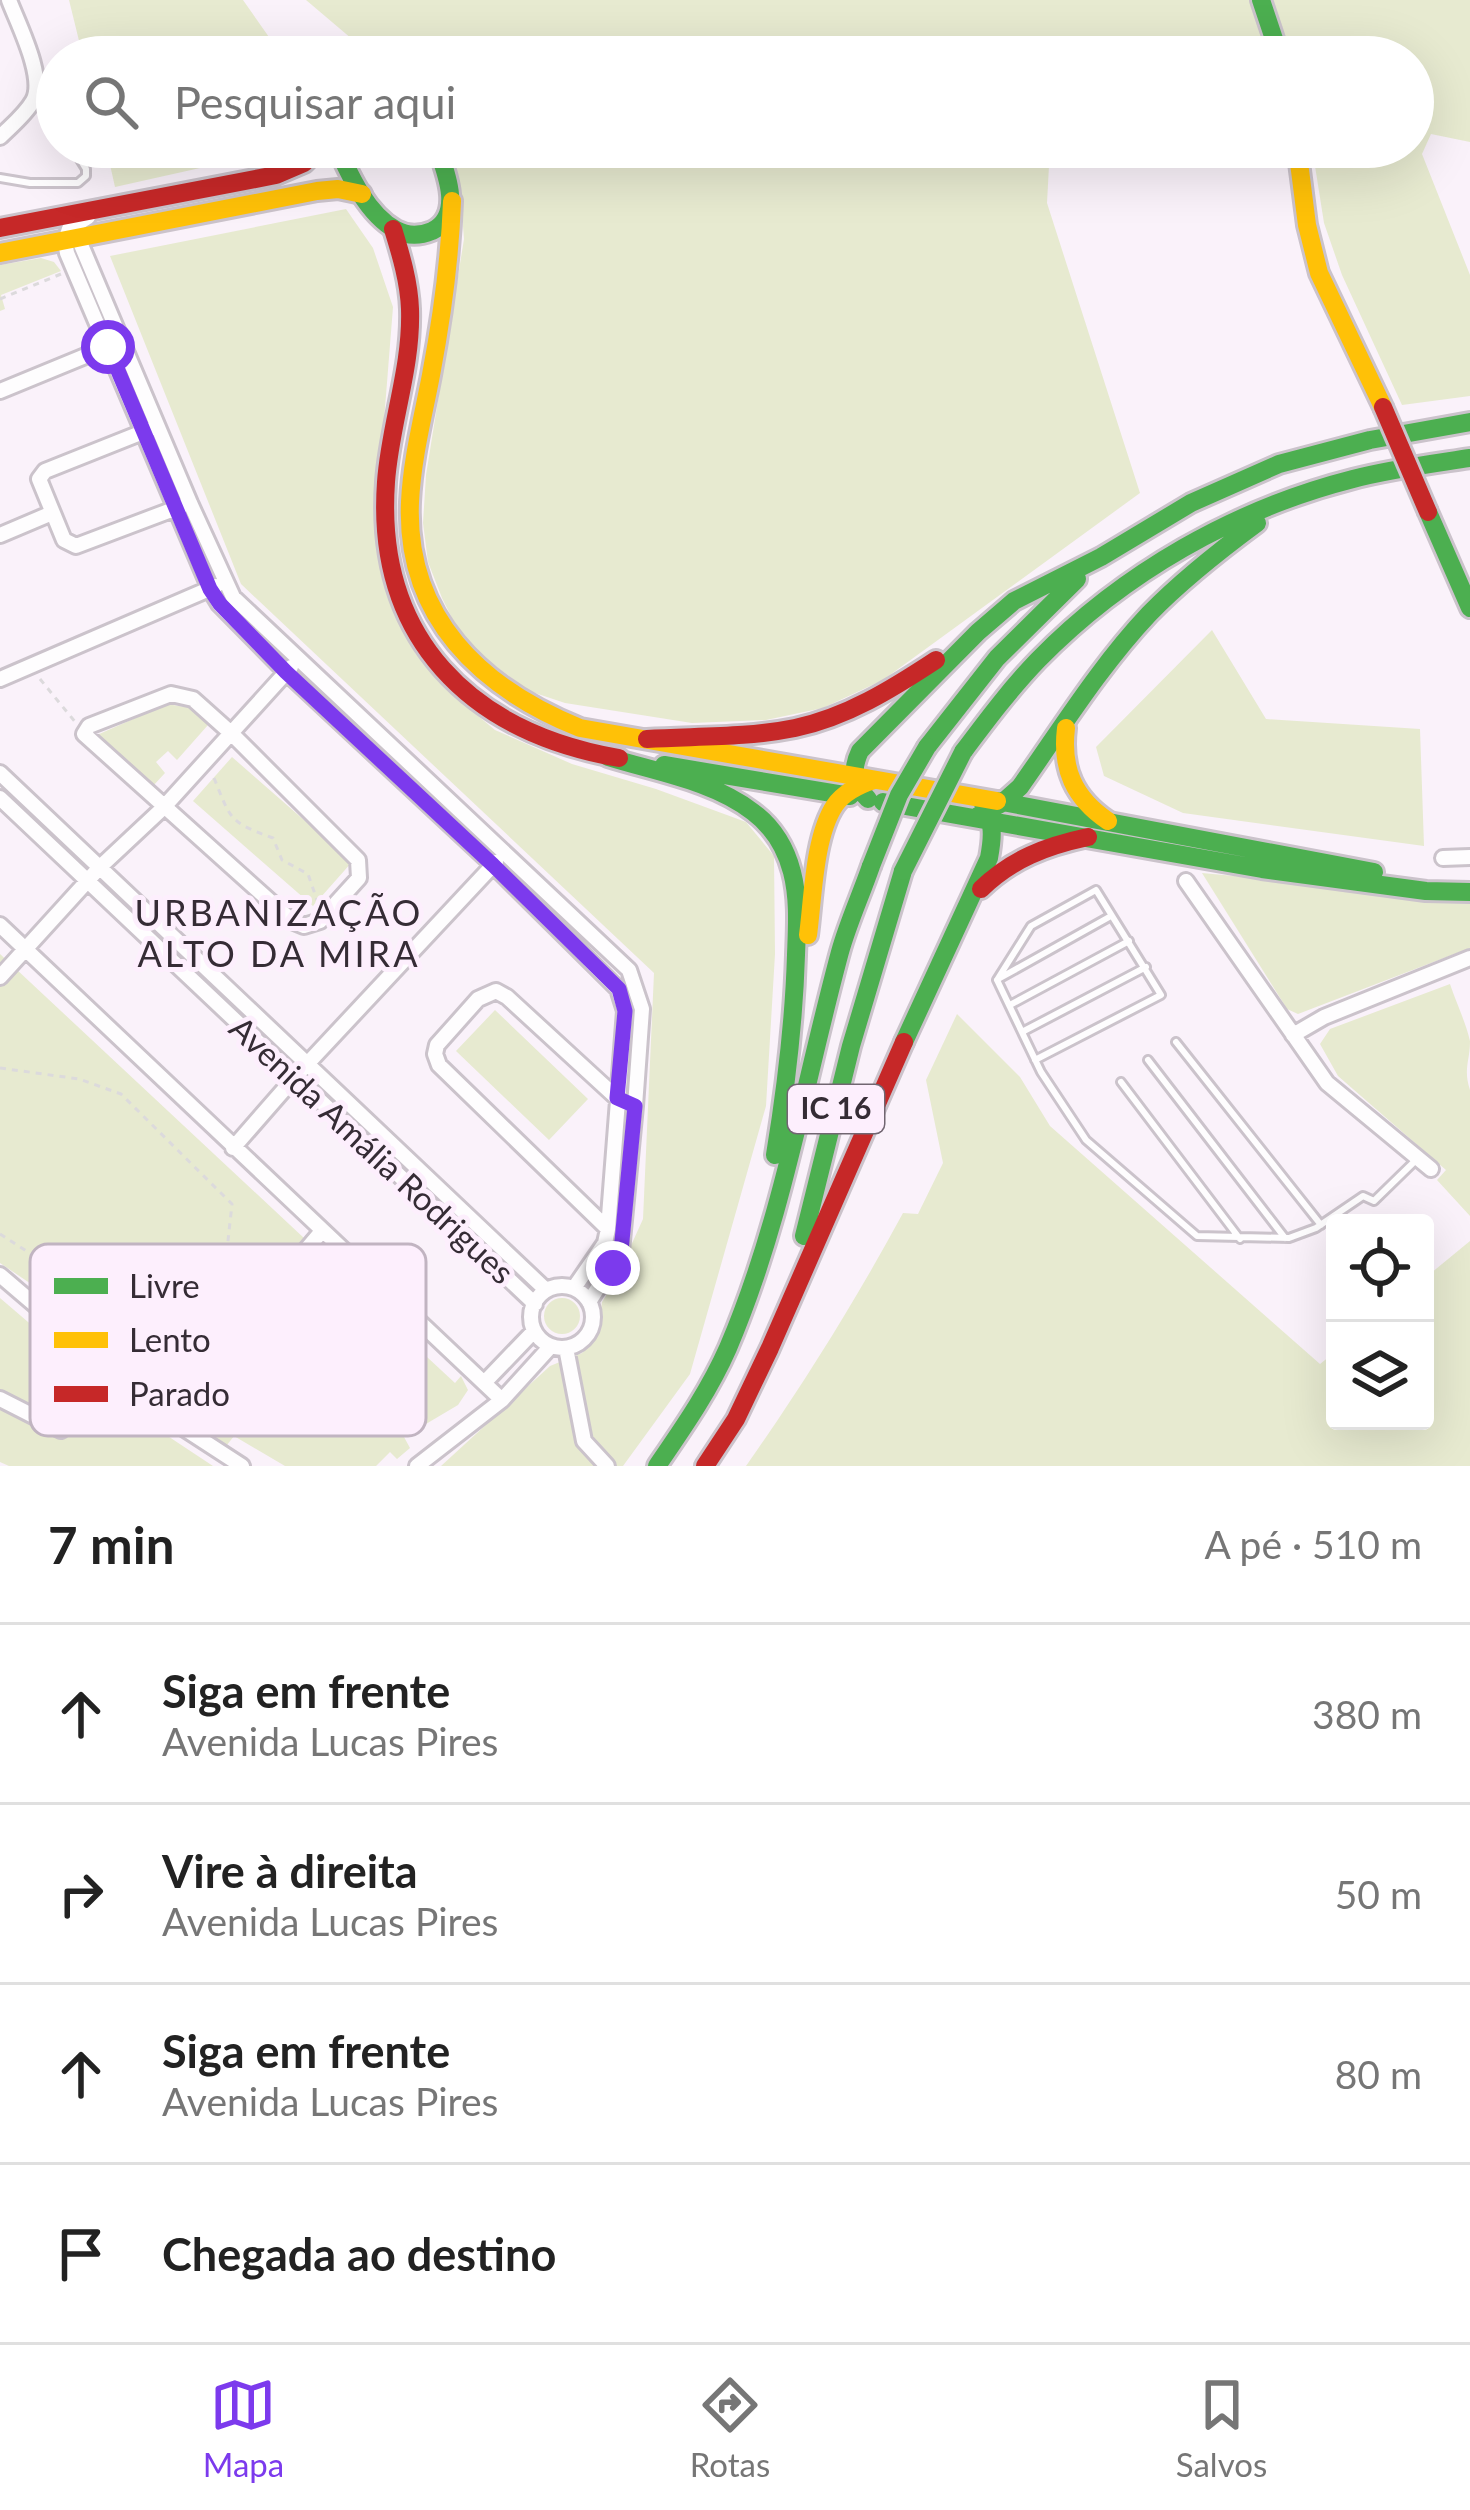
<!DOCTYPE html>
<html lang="pt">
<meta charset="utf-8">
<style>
:root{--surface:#fff;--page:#f2f2f2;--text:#222;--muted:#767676;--line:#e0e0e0;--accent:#7c3aed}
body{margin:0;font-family:Lato,sans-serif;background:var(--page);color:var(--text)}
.controls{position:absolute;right:36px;bottom:36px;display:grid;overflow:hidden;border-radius:12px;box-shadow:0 12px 48px #0002}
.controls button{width:108px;height:108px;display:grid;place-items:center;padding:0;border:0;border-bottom:3px solid var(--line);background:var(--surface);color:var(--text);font:60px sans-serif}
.stop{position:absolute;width:36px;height:36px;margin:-27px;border:9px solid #7c3aed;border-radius:50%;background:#fff}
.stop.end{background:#7c3aed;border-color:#fff;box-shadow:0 3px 12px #0008}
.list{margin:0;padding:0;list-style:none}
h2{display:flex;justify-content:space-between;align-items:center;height:156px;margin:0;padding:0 48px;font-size:51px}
h2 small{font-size:39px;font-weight:400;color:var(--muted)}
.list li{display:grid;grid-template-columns:78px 1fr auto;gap:36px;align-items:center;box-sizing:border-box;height:180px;padding:0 48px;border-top:3px solid var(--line)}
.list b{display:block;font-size:45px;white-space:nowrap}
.list p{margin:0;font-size:39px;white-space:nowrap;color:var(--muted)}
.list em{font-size:39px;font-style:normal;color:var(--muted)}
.icon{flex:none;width:66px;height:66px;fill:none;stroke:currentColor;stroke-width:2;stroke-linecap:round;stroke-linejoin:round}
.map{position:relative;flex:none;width:1470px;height:1466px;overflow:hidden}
.search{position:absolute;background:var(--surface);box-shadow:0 12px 48px #0002;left:36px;right:36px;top:36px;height:132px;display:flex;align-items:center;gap:30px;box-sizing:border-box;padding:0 42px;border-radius:66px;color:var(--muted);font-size:45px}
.sheet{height:876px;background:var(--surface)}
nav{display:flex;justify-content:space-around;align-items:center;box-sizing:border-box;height:168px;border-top:3px solid var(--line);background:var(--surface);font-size:33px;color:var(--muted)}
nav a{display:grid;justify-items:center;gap:6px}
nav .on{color:var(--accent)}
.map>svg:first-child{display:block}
.green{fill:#e7ead0}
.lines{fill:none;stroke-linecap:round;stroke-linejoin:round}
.lane-casing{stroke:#cbc3cb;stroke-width:12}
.street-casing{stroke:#cbc3cb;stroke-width:20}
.fast-casing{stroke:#cbc3cb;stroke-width:24}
.slow-casing{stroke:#cbc3cb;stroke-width:24}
.jam-casing{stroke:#cbc3cb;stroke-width:24}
.path{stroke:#dcdadc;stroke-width:3;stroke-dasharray:6 6;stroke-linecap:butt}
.lane{stroke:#fefdfe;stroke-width:6}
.street{stroke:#fefdfe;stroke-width:14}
.fast{stroke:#4caf50;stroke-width:18}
.slow{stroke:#ffc107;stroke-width:18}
.jam{stroke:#c62828;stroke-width:18}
.fast-bridge-casing{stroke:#cbc3cb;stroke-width:24;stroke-linecap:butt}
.jam-bridge-casing{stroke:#cbc3cb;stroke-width:24;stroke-linecap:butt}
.fast-bridge{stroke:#4caf50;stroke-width:18}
.jam-bridge{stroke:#c62828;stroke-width:18}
.route{stroke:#7c3aed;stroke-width:15}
.labels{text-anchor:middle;stroke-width:10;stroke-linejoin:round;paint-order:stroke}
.shield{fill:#fdeffd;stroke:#716671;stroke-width:3}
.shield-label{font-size:30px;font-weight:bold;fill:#352c35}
.street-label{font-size:33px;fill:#352c35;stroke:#fdeffd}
.neighbourhood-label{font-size:36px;letter-spacing:3px;fill:#352c35;stroke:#fdeffd}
.key{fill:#fdeffd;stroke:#c1b4c1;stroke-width:3}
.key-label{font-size:33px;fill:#352c35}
</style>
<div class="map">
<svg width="1470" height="1466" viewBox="0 0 1470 1466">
<rect width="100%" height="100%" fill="#faf2fa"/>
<path class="green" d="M69,0H243L283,57H83Z
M306,0H1251L1270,57H380L352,39Z
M1273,0H1470V142L1431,134L1422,154L1470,275V396L1402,405L1342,275L1324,223L1312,147H1413V57H1290Z
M106,147H294L115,187Z
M447,147H1050L1047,203L1140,493L883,680L823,708L766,720L692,723L565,703L529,691L482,656L458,630L442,598L428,562L423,523L426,475L464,239L460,188Z
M346,209L373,248L393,307L378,496V544L390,601L416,654L453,695L495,730L572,764L656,789L746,822L774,856L775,954L766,1106L690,1374L623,1466H441L550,1366L582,1353L597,1337L602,1302L614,1283L643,1219L654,973L241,584L110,256Z
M41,258L54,262L61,271L1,295L5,309L0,311V265Z
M1212,630L1266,719L1420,729L1424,846L1183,813L1104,776L1096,747Z
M167,704L191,708L208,725L177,760L168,751L156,762L165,773L153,786L97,735Z
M232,757L352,862L313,906L193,801Z
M1202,873L1470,898V948L1298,1014L1287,1009Z
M0,954L305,1239L163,1407L49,1296L0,1263Z
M1450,984C1456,1002 1466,1023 1470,1041C1470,1061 1463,1069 1470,1090V1216L1437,1180L1446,1170L1338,1076L1320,1044L1330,1029Z
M495,1010L588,1099L549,1140L456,1051Z
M957,1014L1020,1077L1050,1126L1320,1364L1335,1352V1421H1425V1278L1470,1241V1466H746C803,1385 856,1300 903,1213L918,1214L943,1163L926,1080Z
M320,1247L335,1261L330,1269L351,1288L361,1281L417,1337L413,1344L455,1383L461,1376L468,1390L458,1405L404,1437L410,1448L397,1459L390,1452L376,1466H285L234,1436L227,1445L187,1420L185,1406L288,1287L295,1292L317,1266L311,1257Z
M544 1316a18 18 0 1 1 36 0a18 18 0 1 1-36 0Z
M0,1298L139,1417L213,1466H9L0,1462Z"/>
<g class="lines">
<g class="lane-casing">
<path id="lane" d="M0,178L30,183H78L86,176V169L76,153
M1000,978L1111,916
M997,980L1041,1072L1086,1140L1197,1236L1289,1238L1316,1228L1363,1196L1374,1201L1415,1161
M997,980L1031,926L1096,890L1161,995L1035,1060
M1010,1005L1129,941
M1022,1032L1146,967
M1176,1042L1321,1225
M1148,1060L1285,1238
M1121,1082L1240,1239"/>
</g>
<g class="street-casing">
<path id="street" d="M0,137C11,126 25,115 33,101C46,78 18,24 9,0
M88,217L69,229L65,241L67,253L210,589L219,604L286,672L493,865L618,989L625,1011L608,1229L605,1243L574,1288
M76,233L190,503L233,597L629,970L642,1009L635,1106L621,1251L589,1302
M0,391L112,345
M148,430L45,471L39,479L64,540L76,546L182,506
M0,535L52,513
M0,679L216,586
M171,694L193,699L231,733L358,860L359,878L320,921L304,926L292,921L84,734L89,726Z
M0,773L546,1290
M0,798L535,1304
M1443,858L1470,857
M1186,881L1327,1083L1431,1169
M0,925L502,1400
M0,977L100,867L163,808L291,667
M1293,1035L1324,1017L1470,958
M233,1148L295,1077L496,862
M608,1229L439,1065L435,1054L437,1045L478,999L496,991L507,997L617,1098L635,1106
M0,1275L165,1416L242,1466
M531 1317a31 31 0 1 1 62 0a31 31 0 1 1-62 0Z
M566,1348L584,1441L607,1466
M484,1383L534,1331
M0,1399L61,1430
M165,1416L322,1231
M417,1466L502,1400L551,1346"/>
</g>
<g class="fast-casing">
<path id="fast" d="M1261,0L1280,57
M337,147C350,176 367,214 396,230C407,236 420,236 432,231C464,216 446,172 437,147
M1428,512L1470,608
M927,747L997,658L1077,579
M963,752C987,720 1011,688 1038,660C1123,573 1235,509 1353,479C1391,469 1431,464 1470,458
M608,757C656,772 713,781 753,812C773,827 786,849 792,872C799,899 797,927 796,955C794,1022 786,1088 775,1155
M664,765L850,796
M868,799C853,784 851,770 860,751L978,632L1014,601L1101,557L1191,503L1279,464L1370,440L1470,422
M997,801L1374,872
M883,802L1262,869L1426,891L1470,892
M978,816L1002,803L1020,787C1061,729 1100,666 1149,614C1182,580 1219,551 1257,523
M904,1042L989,858C994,831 993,824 981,799
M804,1236L851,1046L903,871
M657,1466C683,1428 709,1391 728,1348C782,1222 804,1085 840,952C848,923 861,895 871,866"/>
</g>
<g class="slow-casing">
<path id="slow" d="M1297,147L1307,225L1319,273L1383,407
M452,201C450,260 442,317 431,375C423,417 412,459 410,502C405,617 481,688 580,728L997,801
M0,253L317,191L338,189L362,194
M1066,728C1061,769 1074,798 1108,821
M808,935C813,898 814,836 835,805C844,792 859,785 874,780"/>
</g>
<g class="jam-casing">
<path id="jam" d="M0,228L276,175L304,163L320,147
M393,229C401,255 409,282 410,309C412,368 390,424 386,482C375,638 470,732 619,758
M647,739C696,736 746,738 795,728C847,717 892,689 936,660
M981,889C1012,859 1046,846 1088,837
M705,1466L736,1419L770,1348L904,1042"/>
</g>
<path class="path" d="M0,299L61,274
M40,679L76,723
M214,778C231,820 229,822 273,838L282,860L308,874L317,900
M0,1068L79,1079L121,1094L232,1204L226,1259L214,1283L161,1351
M0,1234L73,1281L144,1342L147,1348
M216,1282L241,1303
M140 1360a12 12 0 1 1 24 0a12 12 0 1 1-24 0Z"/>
<use href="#lane" class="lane"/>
<use href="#street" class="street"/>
<use href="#fast" class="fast"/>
<use href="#slow" class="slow"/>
<use href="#jam" class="jam"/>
<g class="fast-bridge-casing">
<path id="fast-bridge" d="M871,866L899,795L927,747
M903,871L963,752"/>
</g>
<g class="jam-bridge-casing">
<path id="jam-bridge" d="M1383,407L1428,512"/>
</g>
<use href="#fast-bridge" class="fast-bridge"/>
<use href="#jam-bridge" class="jam-bridge"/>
</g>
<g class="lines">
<path class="route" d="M108,347L210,589L220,604L286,672L493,865L619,989L625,1011L617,1098L635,1106L621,1251L613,1268"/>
</g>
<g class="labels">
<rect class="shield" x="788" y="1085" width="96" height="48" rx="9"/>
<g class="shield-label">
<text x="836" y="1119">IC 16</text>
</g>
<g class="street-label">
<text transform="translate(372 1150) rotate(43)" y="12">Avenida Amália Rodrigues</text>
</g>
<g class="neighbourhood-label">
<text x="279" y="926">URBANIZAÇÃO<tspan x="279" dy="41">ALTO DA MIRA</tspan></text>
</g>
</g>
<rect x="30" y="1244" width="396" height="192" rx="18" class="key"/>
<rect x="54" y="1278" width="54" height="16" fill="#4caf50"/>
<rect x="54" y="1332" width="54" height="16" fill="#ffc107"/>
<rect x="54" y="1386" width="54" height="16" fill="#c62828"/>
<g class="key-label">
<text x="129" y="1298">Livre</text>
<text x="129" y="1352">Lento</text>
<text x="129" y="1406">Parado</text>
</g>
</svg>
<div class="controls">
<button><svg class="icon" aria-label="locate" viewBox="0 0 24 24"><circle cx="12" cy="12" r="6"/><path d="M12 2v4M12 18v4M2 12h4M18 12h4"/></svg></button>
<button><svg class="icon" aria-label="layers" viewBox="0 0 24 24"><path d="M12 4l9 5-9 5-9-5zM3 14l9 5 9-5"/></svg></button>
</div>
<div class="stop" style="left:108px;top:347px"></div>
<div class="stop end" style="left:613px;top:1268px"></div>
<div class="search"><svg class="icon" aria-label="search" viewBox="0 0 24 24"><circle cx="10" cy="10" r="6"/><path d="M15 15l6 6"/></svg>Pesquisar aqui</div>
</div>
<section class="sheet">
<h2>7 min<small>A pé · 510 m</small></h2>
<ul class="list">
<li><svg class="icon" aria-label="ahead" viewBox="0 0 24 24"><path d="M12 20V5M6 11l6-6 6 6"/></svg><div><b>Siga em frente</b><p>Avenida Lucas Pires</p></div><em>380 m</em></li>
<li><svg class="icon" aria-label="right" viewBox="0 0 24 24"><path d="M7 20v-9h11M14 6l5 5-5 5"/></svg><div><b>Vire à direita</b><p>Avenida Lucas Pires</p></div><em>50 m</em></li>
<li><svg class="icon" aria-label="ahead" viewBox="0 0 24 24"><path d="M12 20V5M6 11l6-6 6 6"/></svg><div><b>Siga em frente</b><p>Avenida Lucas Pires</p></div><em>80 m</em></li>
<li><svg class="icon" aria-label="arrive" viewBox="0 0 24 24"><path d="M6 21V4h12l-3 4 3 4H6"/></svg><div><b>Chegada ao destino</b></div></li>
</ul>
</section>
<nav>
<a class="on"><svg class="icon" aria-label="map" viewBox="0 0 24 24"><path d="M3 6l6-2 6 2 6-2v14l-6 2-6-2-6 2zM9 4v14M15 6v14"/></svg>Mapa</a>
<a><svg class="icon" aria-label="directions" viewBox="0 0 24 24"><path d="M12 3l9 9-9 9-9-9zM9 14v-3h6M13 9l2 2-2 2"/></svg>Rotas</a>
<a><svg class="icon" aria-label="saved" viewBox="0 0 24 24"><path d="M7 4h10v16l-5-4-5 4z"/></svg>Salvos</a>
</nav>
